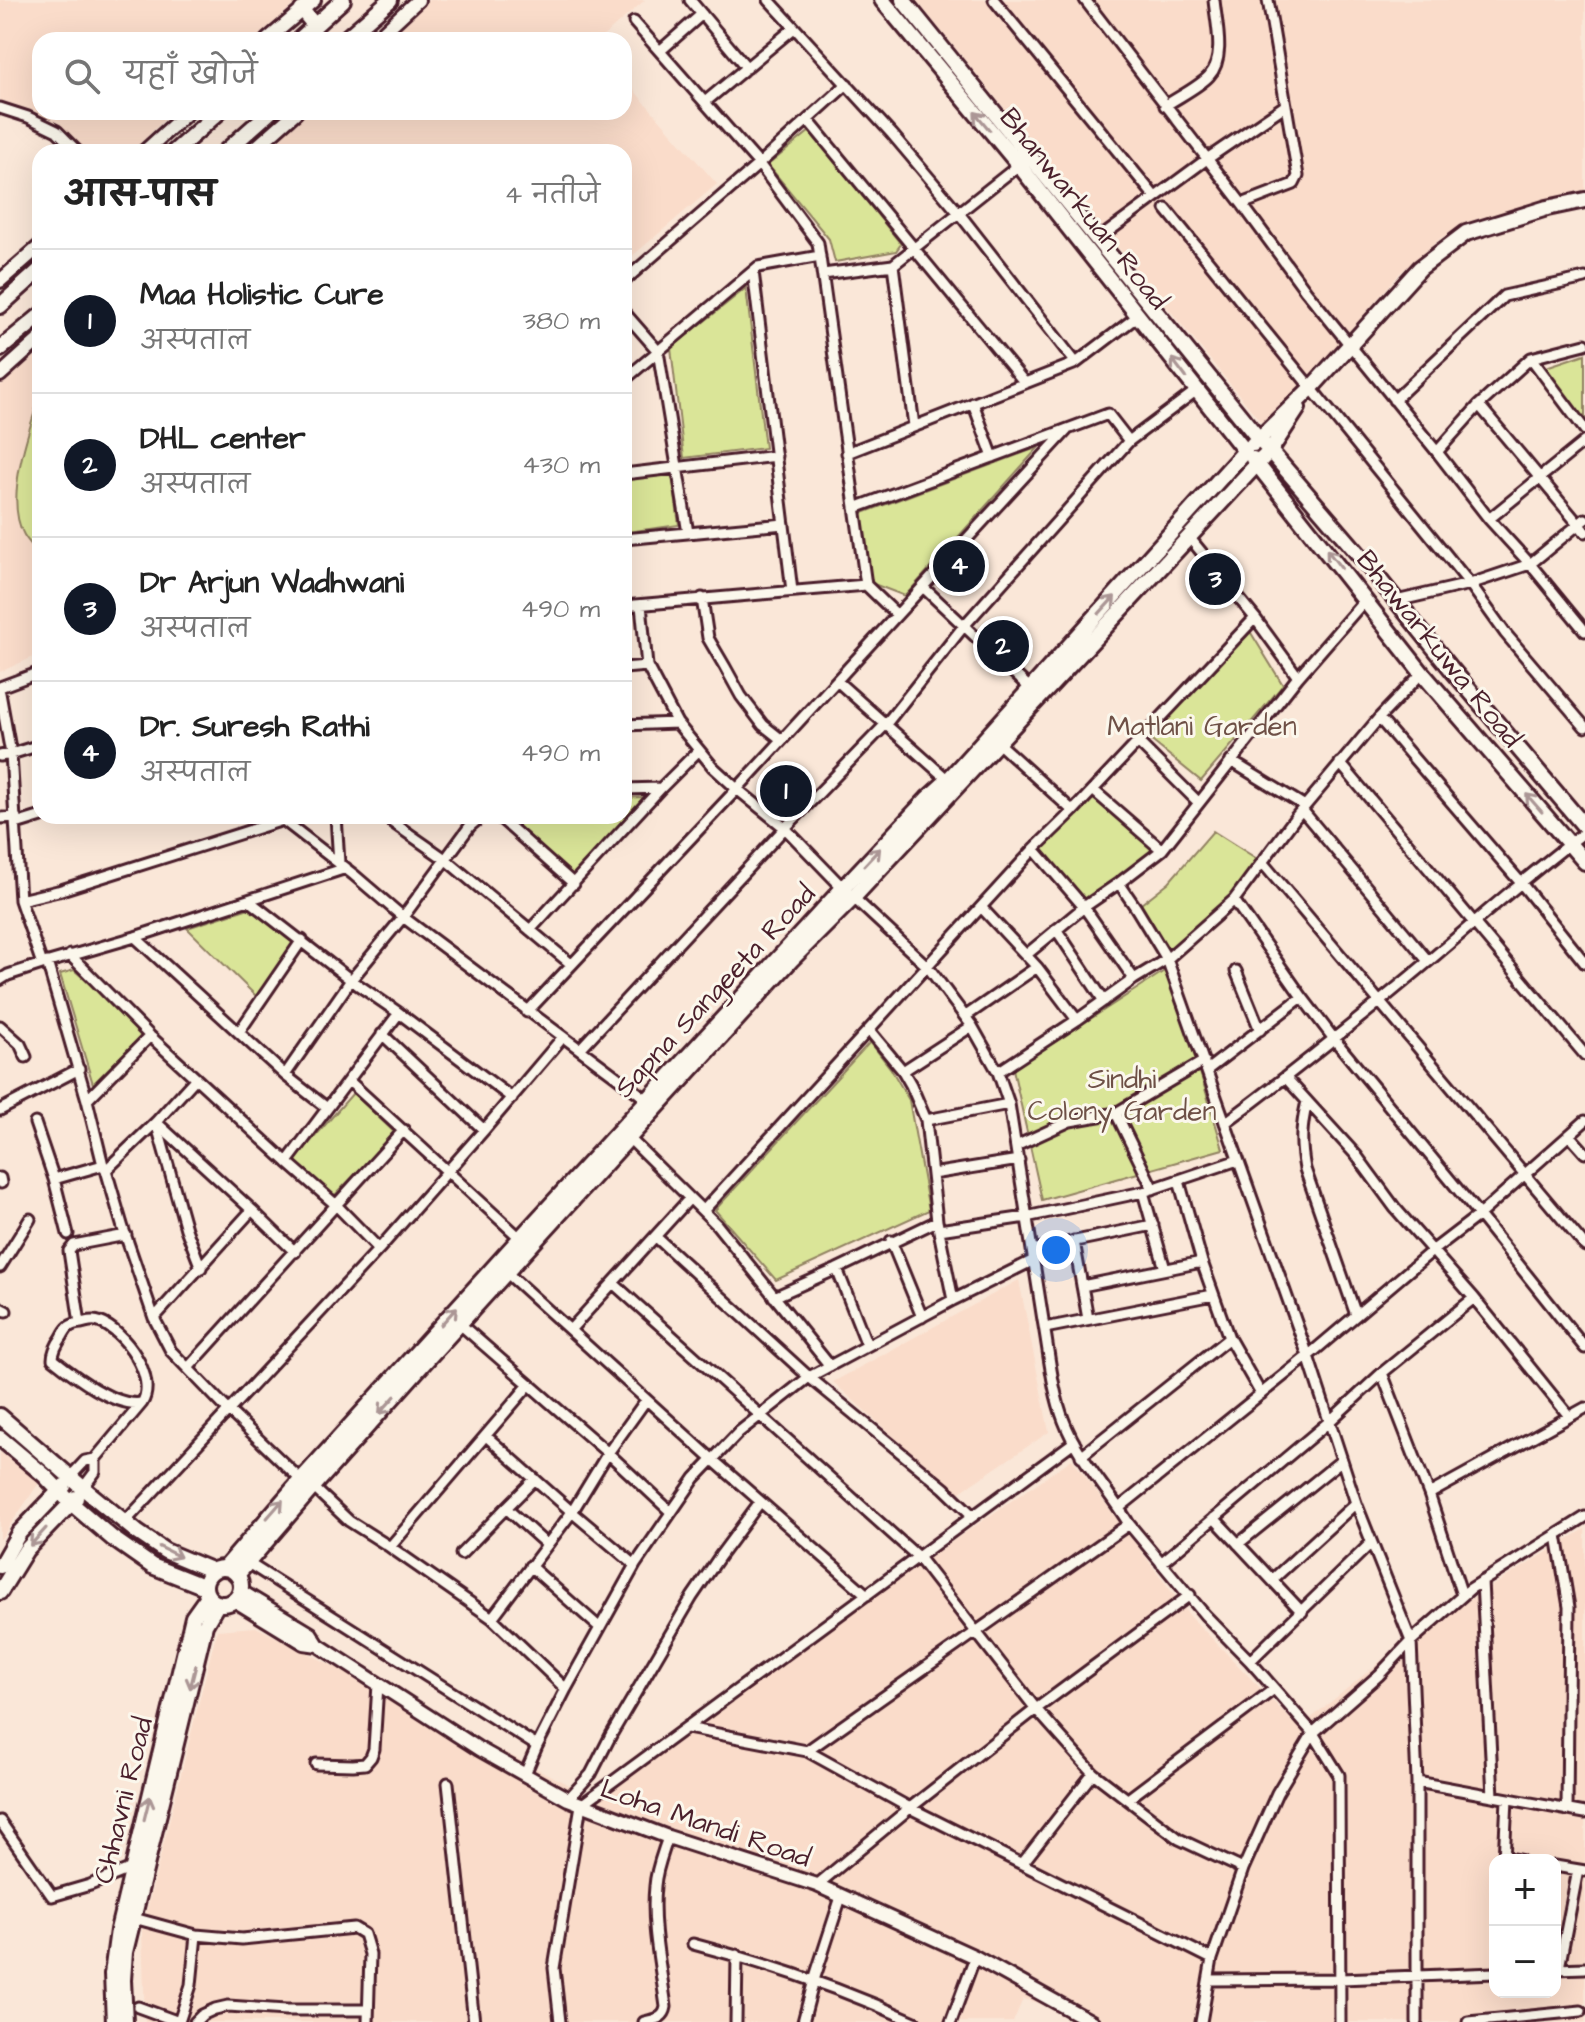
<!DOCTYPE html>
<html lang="hi">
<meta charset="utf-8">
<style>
:root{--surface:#fff;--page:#f6f6f6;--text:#222;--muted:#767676;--line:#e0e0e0;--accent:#111827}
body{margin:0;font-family:"Architects Daughter","Playpen Sans Deva",sans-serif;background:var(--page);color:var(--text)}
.controls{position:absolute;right:24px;bottom:24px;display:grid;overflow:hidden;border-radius:16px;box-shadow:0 8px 32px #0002}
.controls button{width:72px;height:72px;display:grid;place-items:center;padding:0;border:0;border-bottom:2px solid var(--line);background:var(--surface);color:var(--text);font:40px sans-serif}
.you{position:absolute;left:1056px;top:1250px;width:28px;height:28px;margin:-20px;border:6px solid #fff;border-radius:50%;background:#1a73e8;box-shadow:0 0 0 12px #1a73e833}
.badge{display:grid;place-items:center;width:52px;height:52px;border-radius:50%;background:var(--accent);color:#fff;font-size:26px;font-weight:700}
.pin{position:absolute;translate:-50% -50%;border:4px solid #fff;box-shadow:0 2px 8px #0006}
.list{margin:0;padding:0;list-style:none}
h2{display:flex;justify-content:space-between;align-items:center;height:104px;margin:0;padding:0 32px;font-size:34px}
h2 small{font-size:26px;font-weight:400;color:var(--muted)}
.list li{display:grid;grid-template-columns:52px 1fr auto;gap:24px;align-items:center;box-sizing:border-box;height:144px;padding:0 32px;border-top:2px solid var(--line)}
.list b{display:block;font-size:30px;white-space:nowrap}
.list p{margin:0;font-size:26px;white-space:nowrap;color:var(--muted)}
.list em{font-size:26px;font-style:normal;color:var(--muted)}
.icon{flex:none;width:44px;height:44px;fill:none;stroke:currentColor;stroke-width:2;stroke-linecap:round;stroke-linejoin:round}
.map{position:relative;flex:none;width:1585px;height:2022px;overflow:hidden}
.search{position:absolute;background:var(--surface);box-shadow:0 8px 32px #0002;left:32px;top:32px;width:600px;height:88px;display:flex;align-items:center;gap:20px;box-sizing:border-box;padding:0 28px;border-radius:24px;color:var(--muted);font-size:30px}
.panel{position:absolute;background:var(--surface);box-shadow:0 8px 32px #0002;left:32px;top:144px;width:600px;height:680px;border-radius:24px}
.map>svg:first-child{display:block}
.built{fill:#fadcca;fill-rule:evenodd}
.green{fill:#dae598;stroke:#928262;stroke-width:2}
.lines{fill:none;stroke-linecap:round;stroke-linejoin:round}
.minor-casing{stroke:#4a1f2b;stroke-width:15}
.tertiary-casing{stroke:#4a1f2b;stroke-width:18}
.secondary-casing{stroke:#4a1f2b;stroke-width:20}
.minor{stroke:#fbf7ec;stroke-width:9}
.tertiary{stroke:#fbf7ec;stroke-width:12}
.secondary{stroke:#fbf7ec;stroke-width:14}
.oneway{stroke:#ab9695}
.labels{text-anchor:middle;stroke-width:6;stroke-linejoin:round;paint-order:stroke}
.street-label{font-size:28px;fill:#4a1f2b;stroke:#fbf7ec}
.park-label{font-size:28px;fill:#6e5046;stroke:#fbf7ec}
</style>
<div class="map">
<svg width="1585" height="2022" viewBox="0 0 1585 2022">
<rect width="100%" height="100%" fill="#fae7d8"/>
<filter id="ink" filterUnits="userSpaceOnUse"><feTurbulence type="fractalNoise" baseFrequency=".0125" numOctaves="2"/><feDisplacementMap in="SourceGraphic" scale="16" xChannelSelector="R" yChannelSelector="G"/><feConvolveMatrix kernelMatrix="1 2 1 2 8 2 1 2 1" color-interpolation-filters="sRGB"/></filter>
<g filter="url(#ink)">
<path class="built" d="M0,0H299L254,40H40V112H172L131,152H78L57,131L0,108Z
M428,0H645L599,40H384Z
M916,0H1585V194L1477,219L1441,238L1400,273L1266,428Z
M624,79L717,184L624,263V152H260L304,112H624Z
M40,350V654L0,672V386Z
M1019,1280L1049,1432L957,1494L833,1382Z
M0,1452L39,1483L0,1540Z
M1072,1459L1189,1615L1299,1728L1415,1633L1585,1529V2022H1117L1023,1999L1013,2022H145L142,1930L217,1630L256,1627L587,1794ZM1495,1860H1555V1992H1495Z"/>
<path class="green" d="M810,131L901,244L896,251L835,262L829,239L768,165Z
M746,288L765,448L684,458L671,348Z
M1585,354V421L1543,368Z
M40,396V554C34,548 28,542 24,535C4,500 28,432 40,396Z
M1039,447L905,596L871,583L860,514Z
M672,472L679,525L627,532L624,512V479Z
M1248,628L1283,685L1201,781L1143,734Z
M1093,790L1162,850L1084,907L1034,849Z
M644,797L573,876L506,816H624V798Z
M1213,831L1262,862L1234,900L1167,959L1136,908L1169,882Z
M249,908L295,943L256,996L187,928Z
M1169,968L1223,1149L1042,1200L1013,1069Z
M74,970L145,1032L93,1084L60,974Z
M870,1042L891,1069L909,1100L929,1210L776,1280L715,1210Z
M353,1093L395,1133L333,1197L292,1163Z"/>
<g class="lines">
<g class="minor-casing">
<path id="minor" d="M690,0L747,68
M769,0L892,134L958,212L1076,363
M994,0L1155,197
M1085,0L1242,204L1306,291L1437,452L1489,519L1530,564L1585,631
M634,22L759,164L818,243L866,585L897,615
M660,51L702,14
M705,102L794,28
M1165,106C1178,97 1199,87 1209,76C1226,58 1216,23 1214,0
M0,108L28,117L57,131L78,152
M808,120L1025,383
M1242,204L1294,184L1298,176L1268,0
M1166,209L1470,584L1505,633L1585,727
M1097,240L1207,159L1286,105
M893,265L914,426
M753,271L792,591
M823,274L893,265L1019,165
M624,281L759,164L847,84
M624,312L658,351L688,533
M1531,358L1585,430
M624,380L758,267L820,256
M1394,400L1504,296L1585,278
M973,403L993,457
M1479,405L1585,532
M1437,452L1479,405L1531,358L1585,344
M847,453L1076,363L1139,315
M624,474L776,456
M855,508L1108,414L1129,441
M1489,519L1585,441
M1189,537L1255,618L1298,677
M624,539L784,524
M923,587L1034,692
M702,598L708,638L725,667L741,696L763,725L782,740
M1396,601L1470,584L1530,564L1585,519
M641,605L647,666L677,723L713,767L737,789L785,828L843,888L928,967L972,1026L998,1072L1009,1104C1020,1176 1031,1248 1043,1320C1049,1352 1052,1391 1064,1421C1079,1460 1108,1489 1129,1524L1205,1615L1250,1661L1313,1733L1339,1775L1340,2022
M624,606L866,585
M624,668L647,666
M837,681L948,780
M0,687L40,672
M0,693L11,754L20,900L42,964
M1379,718L1521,883L1585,963
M624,725L677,723
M1138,742L1198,802
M998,743L1073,811
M0,756L11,754L40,745
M1231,761L1305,806
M1340,763L1585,1055
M624,789L661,788
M1093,790L1162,850
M1302,810L1428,961
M278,816L354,875L403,917L649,1101
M336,816L339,863
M394,816L392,822L445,859L571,964
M498,816L574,884
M0,818L16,817
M16,824L42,816
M1034,849L1084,907L1134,979
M1262,862L1585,1246
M1119,883L1136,908L1167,959L1308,1356L1356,1503L1411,1641L1417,1782V2022
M20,900L58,891L283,820
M248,900L351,980L399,1013L512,1098
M1234,900L1302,997L1334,1039L1479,1215L1585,1348
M981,907L1037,967L1077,1020
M1056,929L1104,1001
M530,930L661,788L699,750
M135,937L285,1075L327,1108
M70,955L150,1036L287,1162L335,1204L379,1249
M1026,955L1084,907L1119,883L1162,850L1298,677L1365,600
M47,962L87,1100L103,1165L106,1170L123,1228L154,1318L171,1351L228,1410L301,1480
M1236,971L1260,1030
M0,980L8,975L42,964L135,937L346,868
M527,1012L737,789L1068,429
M966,1016L1037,967
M0,1026L20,1044L26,1057
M869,1030L903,1071L911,1085L926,1120L937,1221L953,1300
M239,1032L302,940
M382,1034L484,1130
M580,1049L785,828L886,724L963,627L1129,441L1197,390
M1207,1070L1302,997
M903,1071L972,1026
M998,1072L1077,1020L1134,979L1167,959L1234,900L1295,818L1379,718L1422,673
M285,1075L351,980L403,917L470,826L482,816
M1286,1078L1356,1155L1395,1208L1474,1298L1569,1416
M349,1081L520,1238
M87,1100L150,1036
M1307,1101C1301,1128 1300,1142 1305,1169L1356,1315
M0,1110L79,1069
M1116,1113L1153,1189
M926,1120L1009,1104
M156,1122L252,1210L295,1252
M156,1122L186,1229L201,1268
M35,1123L54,1179L68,1234
M1225,1123C1295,1071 1363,1016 1430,960C1481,917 1531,872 1585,832
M1569,1135L1585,1153
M629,1138L717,1225L830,1366
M1016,1146L1070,1121L1116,1113L1204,1061
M287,1162L399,1013
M106,1170L156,1122L196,1078
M932,1174L1019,1160
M0,1178L1,1183
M54,1179L103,1165
M1179,1181L1202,1262L1229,1338L1261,1394
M1143,1192L1165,1269
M703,1211L1034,849L1073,811L1255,618
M939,1230L1026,1217L1143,1192L1238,1160
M656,1237L809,1377L944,1488L973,1516
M891,1241L922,1317
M1074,1241L1088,1319
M1032,1250L1153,1225
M0,1267L30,1219
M837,1269L867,1345
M506,1272L713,1460L867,1595
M613,1283L918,1557L1036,1709L1093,1773L1179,1839L1243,1869
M1082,1286L1202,1262
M774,1297L837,1269L937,1221
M0,1308L6,1311
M154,1318L252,1210
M80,1323L69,1251L74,1245L126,1235
M460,1324L608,1453L671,1512
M1045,1328L1213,1295
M570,1330L690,1198
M188,1368L404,1130
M1382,1373L1429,1494L1462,1595
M486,1436L572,1512L635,1565
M1081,1456L1229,1338
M71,1476L85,1461L95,1459L142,1403C158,1378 124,1330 99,1322C93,1319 87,1322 81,1323C70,1324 67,1327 62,1337C57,1344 53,1351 53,1359C73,1375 115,1408 142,1403
M313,1487L349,1521L390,1547L492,1618L566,1689
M83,1488L95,1472V1459
M1429,1494L1585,1408
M506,1508L535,1479
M1119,1508L1308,1356L1432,1251L1479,1215L1585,1121
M1214,1518L1302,1612
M125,1522L379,1249L484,1130L563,1037
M1557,1535L1569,1607L1567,1810
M1238,1544L1342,1460
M390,1547L528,1386
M461,1554L506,1508L547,1545
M248,1563L537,1746
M1161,1563L1330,1421L1382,1373L1474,1298
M530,1566L599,1627
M1272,1580L1356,1503
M1482,1581L1493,1796
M492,1618L572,1512L608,1453L646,1400
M1250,1661L1371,1543
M687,1728L807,1751L910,1808L1212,1959
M807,1751L1129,1524
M316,1764L353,1765L365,1764L371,1757L374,1749L378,1684
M525,1774L537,1746L566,1689L635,1565L695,1478L739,1432L809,1377L953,1300L1034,1260
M1417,1782L1585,1813
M448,1783L474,2022
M568,1799L591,1774L611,1735L692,1597L720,1556L760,1502
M1128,1799L1274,1689
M0,1821L52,1896L90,1885L132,1868
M1504,1857L1520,1860
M1504,1860L1507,1799
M1022,1864L1093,1773
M1555,1866L1585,1871
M817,1885L910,1808L1036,1709L1190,1595
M130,1917L196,1935L242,1939L354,1928L364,1934L370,1954L368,2022
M693,1944C770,1964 843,1989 915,2022
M1559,1968L1578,1870
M1556,1969L1585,1968
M1209,1980L1341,1979L1495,1973
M138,2007L179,2022
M179,2022L191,1985L196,1935
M195,2022L202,2015L215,2009L228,2006L286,2010H368
M560,2022L554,1968L581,1805L1074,1442
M644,2022C655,2019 664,2019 666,2007C661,1968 651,1926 655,1886C656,1869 663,1853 668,1837
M736,2022L737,1955
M803,2022L814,1980L841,1897
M951,2022L975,1957
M1201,2022L1212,1959L1243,1869L1277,1793L1313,1733L1379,1675L1411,1641L1470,1589L1585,1517
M1468,2022L1581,2011"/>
</g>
<g class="tertiary-casing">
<path id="tertiary" d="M267,40L314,0
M375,40L418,0
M144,152L188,112
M251,152L296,112
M0,281L40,246
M0,375L40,339
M240,1591L311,1634L318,1645L479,1749L568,1799L668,1837L817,1885L975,1957L1092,2022
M234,1600L304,1643L318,1645"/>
</g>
<g class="secondary-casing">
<path id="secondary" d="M903,0L1259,439L1311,388L1420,268L1466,233L1547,208L1585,200
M302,10L315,26
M299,40L343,0
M344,40L390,0
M174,152L219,112
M225,152L270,112
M0,306L40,270
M0,349L40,316
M1253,444L1259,439L1270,451L1362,558L1453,671L1585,827
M1253,459L1257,464L1270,451L1298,408
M0,1416L83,1488L137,1532L165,1551L213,1571
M0,1438L44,1475L71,1503L112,1538L152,1566L205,1587
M0,1566L19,1533L64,1486
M225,1568L301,1480L514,1245L843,888L927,799L948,780L1245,451L1019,165L882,0
M205 1586a18 18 0 1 1 36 0a18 18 0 1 1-36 0Z
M237,1575L313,1487L430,1356L791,960L853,898L1257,464L1422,673L1585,862
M0,1592L26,1550L76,1498
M114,2022L112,1974L118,1930L193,1617L208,1596
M125,2022L123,1980L125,1952L205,1625L218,1603"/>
</g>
<use href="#minor" class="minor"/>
<use href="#tertiary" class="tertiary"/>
<use href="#secondary" class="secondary"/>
</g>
<defs><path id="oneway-shaft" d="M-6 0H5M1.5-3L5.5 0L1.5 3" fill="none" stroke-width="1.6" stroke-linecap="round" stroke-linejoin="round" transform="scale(2)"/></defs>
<g class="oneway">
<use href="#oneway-shaft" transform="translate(982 121) rotate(-130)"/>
<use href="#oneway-shaft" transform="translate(1179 368) rotate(-127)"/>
<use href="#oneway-shaft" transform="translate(1334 559) rotate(-128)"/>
<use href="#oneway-shaft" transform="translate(1107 605) rotate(-48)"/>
<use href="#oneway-shaft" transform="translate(1534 803) rotate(-131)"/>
<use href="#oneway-shaft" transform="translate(872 857) rotate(-47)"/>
<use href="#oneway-shaft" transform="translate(449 1316) rotate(-48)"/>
<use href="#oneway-shaft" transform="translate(387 1405) rotate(132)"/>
<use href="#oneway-shaft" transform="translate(275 1509) rotate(-49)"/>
<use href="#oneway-shaft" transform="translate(38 1537) rotate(132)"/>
<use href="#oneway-shaft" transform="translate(170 1552) rotate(26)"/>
<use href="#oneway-shaft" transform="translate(193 1677) rotate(104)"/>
<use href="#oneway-shaft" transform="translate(147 1808) rotate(-76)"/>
</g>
</g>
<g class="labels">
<g class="street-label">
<text transform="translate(1085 208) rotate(51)" y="10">Bhanwarkuan Road</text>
<text transform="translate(1440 648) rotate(51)" y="10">Bhawarkuwa Road</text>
<text transform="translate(714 990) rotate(-47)" y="10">Sapna Sangeeta Road</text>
<text transform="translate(122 1800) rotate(-76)" y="10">Chhavni Road</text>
<text transform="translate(706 1822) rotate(19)" y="10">Loha Mandi Road</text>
</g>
<g class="park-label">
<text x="1202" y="735">Matlani Garden</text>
<text x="1122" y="1088">Sindhi<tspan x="1122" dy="32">Colony Garden</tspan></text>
</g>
</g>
</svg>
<div class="controls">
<button>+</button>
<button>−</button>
</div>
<div class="you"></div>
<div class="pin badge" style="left:786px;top:791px">1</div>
<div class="pin badge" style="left:1003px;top:646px">2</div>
<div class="pin badge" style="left:1215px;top:579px">3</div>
<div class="pin badge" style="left:959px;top:566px">4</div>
<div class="search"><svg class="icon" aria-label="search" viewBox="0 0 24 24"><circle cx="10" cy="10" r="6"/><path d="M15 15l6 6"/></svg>यहाँ खोजें</div>
<section class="panel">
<h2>आस-पास<small>4 नतीजे</small></h2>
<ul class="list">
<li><span class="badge">1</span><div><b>Maa Holistic Cure</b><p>अस्पताल</p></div><em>380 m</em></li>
<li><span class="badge">2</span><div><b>DHL center</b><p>अस्पताल</p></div><em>430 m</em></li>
<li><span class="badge">3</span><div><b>Dr Arjun Wadhwani</b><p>अस्पताल</p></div><em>490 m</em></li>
<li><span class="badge">4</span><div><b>Dr. Suresh Rathi</b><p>अस्पताल</p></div><em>490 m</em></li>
</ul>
</section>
</div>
